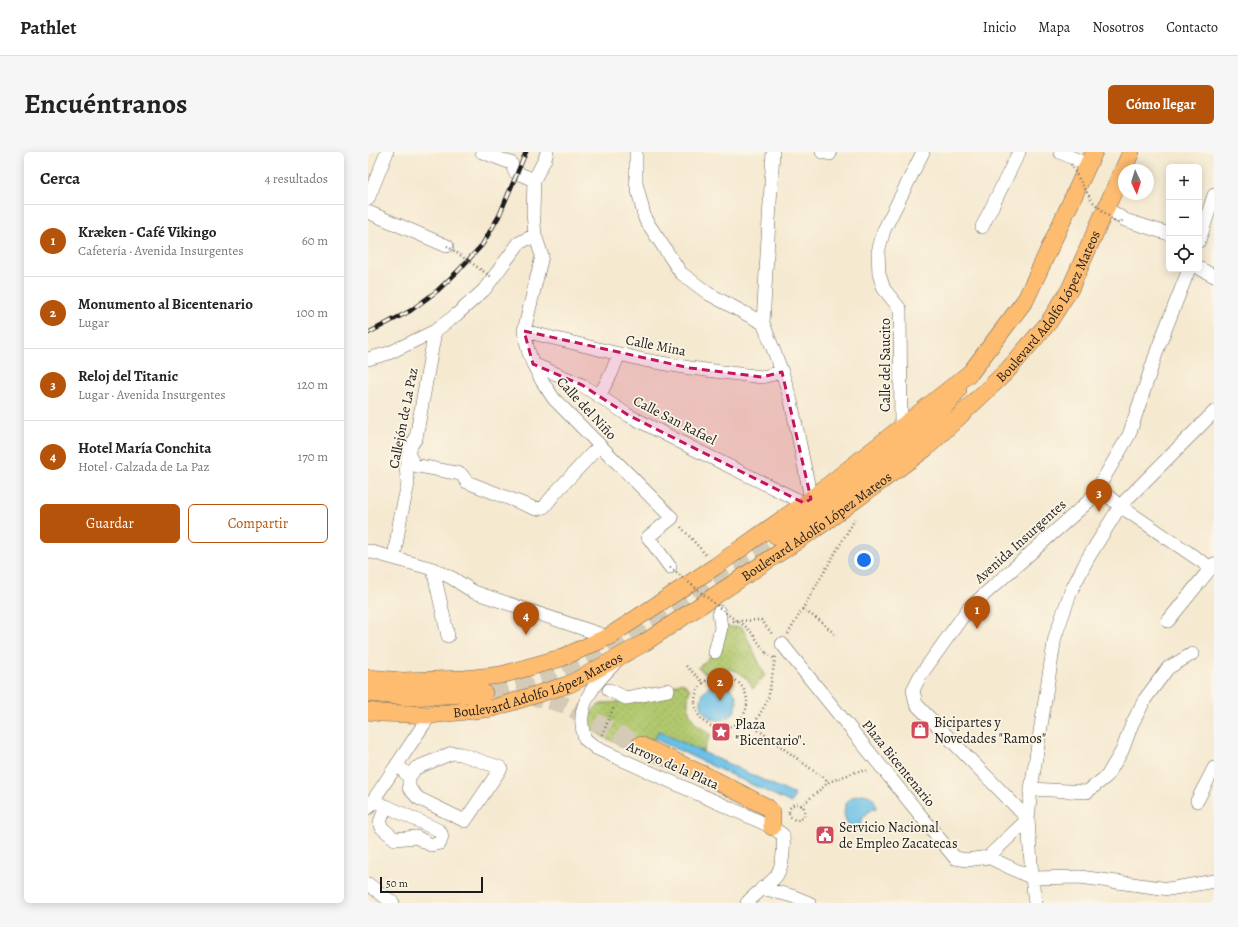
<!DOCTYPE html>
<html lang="es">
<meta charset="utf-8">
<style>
:root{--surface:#fff;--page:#f6f6f6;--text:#222;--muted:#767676;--line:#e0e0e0;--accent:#b45309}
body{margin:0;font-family:Alegreya,serif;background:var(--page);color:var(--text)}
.controls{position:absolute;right:12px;top:12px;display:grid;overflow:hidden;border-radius:6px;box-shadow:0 2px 10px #0003}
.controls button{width:36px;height:36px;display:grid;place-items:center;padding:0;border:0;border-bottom:1px solid var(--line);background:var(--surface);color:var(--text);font:20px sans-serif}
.compass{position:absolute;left:750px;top:12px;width:36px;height:36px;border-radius:50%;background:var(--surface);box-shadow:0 2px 10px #0003;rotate:176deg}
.scale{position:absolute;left:12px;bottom:10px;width:103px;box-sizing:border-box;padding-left:4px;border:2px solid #1c1c1c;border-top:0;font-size:11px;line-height:14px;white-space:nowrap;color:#1c1c1c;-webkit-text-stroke:3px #fcf5e5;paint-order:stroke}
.you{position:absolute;left:496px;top:408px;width:14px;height:14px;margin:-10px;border:3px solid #fff;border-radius:50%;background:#1a73e8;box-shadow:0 0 0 6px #1a73e833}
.badge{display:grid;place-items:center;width:26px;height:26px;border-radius:50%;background:var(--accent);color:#fff;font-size:13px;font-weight:700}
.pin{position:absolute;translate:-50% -33px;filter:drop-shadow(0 1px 2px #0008)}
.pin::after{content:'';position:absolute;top:21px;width:14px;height:12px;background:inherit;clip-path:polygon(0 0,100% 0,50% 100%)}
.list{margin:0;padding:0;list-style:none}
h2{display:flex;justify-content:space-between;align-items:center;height:52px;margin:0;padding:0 16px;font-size:17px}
h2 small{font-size:13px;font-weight:400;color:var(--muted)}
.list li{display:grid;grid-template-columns:26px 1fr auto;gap:12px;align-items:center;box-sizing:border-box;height:72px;padding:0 16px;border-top:1px solid var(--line)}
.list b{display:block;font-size:15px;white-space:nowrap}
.list p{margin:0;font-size:13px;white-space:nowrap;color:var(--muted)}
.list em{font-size:13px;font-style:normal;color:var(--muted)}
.actions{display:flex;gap:8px;padding:12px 16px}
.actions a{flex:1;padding:9px 0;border:1px solid var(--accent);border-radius:6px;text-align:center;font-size:14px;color:var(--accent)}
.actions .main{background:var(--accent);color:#fff}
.icon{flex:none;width:22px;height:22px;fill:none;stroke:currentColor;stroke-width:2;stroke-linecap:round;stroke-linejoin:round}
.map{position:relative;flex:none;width:846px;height:751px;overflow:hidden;border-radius:6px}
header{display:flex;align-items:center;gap:24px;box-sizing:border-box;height:56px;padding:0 20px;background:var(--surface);border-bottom:1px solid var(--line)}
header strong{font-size:19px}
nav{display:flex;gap:22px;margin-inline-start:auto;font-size:14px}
.intro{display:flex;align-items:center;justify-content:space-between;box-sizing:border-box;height:96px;padding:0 24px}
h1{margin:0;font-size:28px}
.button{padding:10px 18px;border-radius:6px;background:var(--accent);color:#fff;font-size:14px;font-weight:700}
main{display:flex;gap:24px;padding:0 24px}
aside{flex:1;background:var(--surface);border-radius:6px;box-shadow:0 2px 10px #0003}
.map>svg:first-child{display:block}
.grass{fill:url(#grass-dots);stroke:#667244}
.water{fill:#6ac0e7;stroke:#436e82}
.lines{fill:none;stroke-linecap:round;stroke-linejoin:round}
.major-tunnel{stroke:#d4cab5;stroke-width:17;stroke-dasharray:17 8;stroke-linecap:butt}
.minor-casing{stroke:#68645b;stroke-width:14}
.major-casing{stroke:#68645b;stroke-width:18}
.path{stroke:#68645b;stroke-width:2.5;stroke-dasharray:1 3;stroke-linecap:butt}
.minor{stroke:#fff;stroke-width:13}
.major{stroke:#fdbc6f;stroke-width:17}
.rail-casing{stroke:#1c1c1c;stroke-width:4.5}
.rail{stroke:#fcf5e5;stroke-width:3;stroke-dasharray:9;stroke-linecap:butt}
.path-bridge{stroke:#68645b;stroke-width:2.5;stroke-dasharray:1 3;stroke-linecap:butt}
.marked{fill:#c2185b;fill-opacity:0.2;stroke:#c2185b;stroke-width:3;stroke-dasharray:8 5;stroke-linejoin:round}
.labels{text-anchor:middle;stroke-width:3.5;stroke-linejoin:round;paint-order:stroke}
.street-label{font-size:14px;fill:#1c1c1c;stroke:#fcf5e5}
.poi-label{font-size:14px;fill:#1c1c1c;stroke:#fcf5e5;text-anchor:start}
</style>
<header>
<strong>Pathlet</strong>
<nav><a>Inicio</a><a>Mapa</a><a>Nosotros</a><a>Contacto</a></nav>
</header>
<div class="intro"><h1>Encuéntranos</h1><a class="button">Cómo llegar</a></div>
<main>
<aside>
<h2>Cerca<small>4 resultados</small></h2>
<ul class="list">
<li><span class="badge">1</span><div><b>Kræken - Café Vikingo</b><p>Cafetería · Avenida Insurgentes</p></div><em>60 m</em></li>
<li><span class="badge">2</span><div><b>Monumento al Bicentenario</b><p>Lugar</p></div><em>100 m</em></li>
<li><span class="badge">3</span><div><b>Reloj del Titanic</b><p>Lugar · Avenida Insurgentes</p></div><em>120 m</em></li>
<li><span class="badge">4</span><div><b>Hotel María Conchita</b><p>Hotel · Calzada de La Paz</p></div><em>170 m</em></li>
</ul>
<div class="actions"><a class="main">Guardar</a><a>Compartir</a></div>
</aside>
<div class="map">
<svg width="846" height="751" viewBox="0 0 846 751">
<defs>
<pattern id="grass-dots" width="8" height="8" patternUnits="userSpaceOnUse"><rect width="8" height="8" fill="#b1c86d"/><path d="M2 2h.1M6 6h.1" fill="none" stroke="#98ab5e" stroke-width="1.8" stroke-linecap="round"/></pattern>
</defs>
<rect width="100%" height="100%" fill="#fcf5e5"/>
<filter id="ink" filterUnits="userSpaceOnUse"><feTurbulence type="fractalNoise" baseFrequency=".025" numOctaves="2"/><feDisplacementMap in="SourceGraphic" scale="8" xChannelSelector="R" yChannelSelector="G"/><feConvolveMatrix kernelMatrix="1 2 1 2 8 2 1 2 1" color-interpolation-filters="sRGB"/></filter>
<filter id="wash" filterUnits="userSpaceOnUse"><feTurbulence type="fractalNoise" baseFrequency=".012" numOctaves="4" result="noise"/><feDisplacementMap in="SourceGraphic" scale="16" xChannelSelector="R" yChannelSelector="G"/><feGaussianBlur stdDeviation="0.9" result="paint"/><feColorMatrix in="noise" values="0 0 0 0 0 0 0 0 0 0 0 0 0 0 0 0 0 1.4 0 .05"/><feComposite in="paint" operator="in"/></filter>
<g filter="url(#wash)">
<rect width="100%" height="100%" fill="#f5e9d0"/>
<path class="grass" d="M357,475H374L397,523L385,537C375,515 356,513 336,521L330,516L341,506Z
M314,530L322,537C316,558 323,572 343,582L335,600L290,580L287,587L275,586L277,603C263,597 241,589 229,581C220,575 220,561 229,554C235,550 243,551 250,550C275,546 291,540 314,530Z"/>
<path class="water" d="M333 550a18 18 0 1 1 36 0a18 18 0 1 1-36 0Z
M290,579L427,643L423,651L287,587Z
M495,642C504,643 508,648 508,656C497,660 491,668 492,680C470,673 471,644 495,642Z"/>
</g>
<g filter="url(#ink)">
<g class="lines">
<path class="major-tunnel" d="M124,541L189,520L238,497L307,454L399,392
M157,544L175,547L197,553L272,593"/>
<g class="minor-casing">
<path id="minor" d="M114,0L143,11L147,20L166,28
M179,0L177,7L166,28L165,61L167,83L174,104L156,179L160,198L165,212L174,229L186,247L304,366L280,385L302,415
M268,0V31L277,67L313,121L341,142L395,171
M405,0L395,171L414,220L423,249L443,347
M454,0L462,2V0
M692,0L720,13
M0,47L19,0
M738,56L757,68L801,82
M0,60L79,94
M614,75L651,0
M831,89L846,43
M831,116L846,124
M156,179L276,208L322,216L394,225L414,220
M0,207L21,201L67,179L88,163L116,138L151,91L167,83
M165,212L214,233L260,263L322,295L436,351
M231,244L243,222L251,202
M533,275L532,157L516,137L511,122L510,100L516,78L555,0
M41,303L46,313L93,322L99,330L168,357L176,355L188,340L232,293
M730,336L752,354L843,416
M0,399L65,417L84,426L106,440L240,485
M26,406L32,368L40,332L38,316L42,295L48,286L67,179
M65,417L80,484
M800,469L846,412
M414,492L587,706L599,708L620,705L664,726L712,725L801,737L846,729
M347,500L353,476L351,460
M247,511C232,526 211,548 214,572C214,577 216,583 217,587L228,596L404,675L415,683C416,696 416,711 409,723C405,730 386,742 379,751
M241,538L258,546L300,538
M29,612L41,625V636L50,646L97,669L133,616L93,602L84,601L48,616L41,625
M663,637L719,640L739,624L754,599L764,572L777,547L800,516L824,502
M5,649L18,654L70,678C75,682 74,685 72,691L63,693L48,685L27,687L14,676L12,670L18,654
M829,649L846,616
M0,656L62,563
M660,667L548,552L545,538L552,524L600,457L721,349L730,336L761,283L790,196L821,117
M620,705L660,667
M0,732L25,751
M394,736L424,744L441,751
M667,751L664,726L660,667L663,637L687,485L703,439L720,406L752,354L846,260"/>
</g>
<g class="major-casing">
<g id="major">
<path d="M409,385L540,290L567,267L590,238"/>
<path d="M0,526L34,529L96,527L133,523L193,506L240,485L348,414L443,347L603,220L658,147L726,0"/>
<path d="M0,541L41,545L116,541"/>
<path id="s1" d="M0,559L14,561L62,563L125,556L202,532L276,491L453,373L557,297L639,219L681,170L702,137L763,0"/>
<path d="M272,593L347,628L399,655L404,660V675"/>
</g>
</g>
<path class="path" d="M313,375L338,403
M434,457L451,468L469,484
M365,469L393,468L405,483
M420,482L487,367
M398,501L407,507L408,504
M318,514L336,531
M327 550a26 26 0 1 1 52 0a26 26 0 1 1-52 0Z
M374,566L461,630
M385,574L400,548L407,507
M234,583L246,555
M421 660a8 8 0 1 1 16 0a8 8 0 1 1-16 0Z
M433,654L461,630L490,619H500"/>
<use href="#minor" class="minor"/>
<use href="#major" class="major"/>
<g class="rail-casing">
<path id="rail" d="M0,181L42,159L69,139L90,119L114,93L131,64L158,0"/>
</g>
<use href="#rail" class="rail"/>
<path class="path-bridge" d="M703,12L708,22L724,49L746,69L751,70L757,68
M79,94L125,126
M302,415L363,465L377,474L384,481L398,501"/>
</g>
</g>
<path class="marked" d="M156,179L322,216L394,225L414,220L443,347L436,351L260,263L214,233L165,212Z"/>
<defs>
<g id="shop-square" transform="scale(1)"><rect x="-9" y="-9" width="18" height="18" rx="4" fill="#d1495b" stroke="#fcf5e5"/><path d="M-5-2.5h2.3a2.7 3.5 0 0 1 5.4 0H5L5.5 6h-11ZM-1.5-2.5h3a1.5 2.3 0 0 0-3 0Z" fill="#fff"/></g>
<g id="sight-square" transform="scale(1)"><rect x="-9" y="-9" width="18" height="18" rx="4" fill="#d1495b" stroke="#fcf5e5"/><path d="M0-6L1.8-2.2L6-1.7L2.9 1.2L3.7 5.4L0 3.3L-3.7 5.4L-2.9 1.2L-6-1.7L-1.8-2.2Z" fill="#fff"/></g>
<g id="civic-square" transform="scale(1)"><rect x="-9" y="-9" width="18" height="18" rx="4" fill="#d1495b" stroke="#fcf5e5"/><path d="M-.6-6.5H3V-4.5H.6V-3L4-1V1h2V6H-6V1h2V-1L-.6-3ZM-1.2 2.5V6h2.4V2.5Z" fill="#fff"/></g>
</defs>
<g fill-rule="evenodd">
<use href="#shop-square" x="552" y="578"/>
<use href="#sight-square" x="353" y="580"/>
<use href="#civic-square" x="457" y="683"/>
</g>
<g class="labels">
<g class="street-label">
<text dy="5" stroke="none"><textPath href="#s1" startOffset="823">Boulevard Adolfo López Mateos</textPath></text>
<text transform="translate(288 193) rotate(11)" y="5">Calle Mina</text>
<text transform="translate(517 213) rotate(-90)" y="5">Calle del Saucito</text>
<text transform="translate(219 256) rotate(47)" y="5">Calle del Niño</text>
<text transform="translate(35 266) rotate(-79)" y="5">Callejón de La Paz</text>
<text transform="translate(307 268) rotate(27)" y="5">Calle San Rafael</text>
<text dy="5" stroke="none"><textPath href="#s1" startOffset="499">Boulevard Adolfo López Mateos</textPath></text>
<text transform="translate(652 389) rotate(-42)" y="5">Avenida Insurgentes</text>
<text dy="5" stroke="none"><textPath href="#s1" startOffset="175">Boulevard Adolfo López Mateos</textPath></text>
<text transform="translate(531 611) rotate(51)" y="5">Plaza Bicentenario</text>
<text transform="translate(305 613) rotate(24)" y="5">Arroyo de la Plata</text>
</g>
<g class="poi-label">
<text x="566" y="575">Bicipartes y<tspan x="566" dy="16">Novedades "Ramos"</tspan></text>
<text x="367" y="577">Plaza<tspan x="367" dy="16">"Bicentario".</tspan></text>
<text x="471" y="680">Servicio Nacional<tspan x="471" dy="16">de Empleo Zacatecas</tspan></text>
</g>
</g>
</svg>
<div class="controls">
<button>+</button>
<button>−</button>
<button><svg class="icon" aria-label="locate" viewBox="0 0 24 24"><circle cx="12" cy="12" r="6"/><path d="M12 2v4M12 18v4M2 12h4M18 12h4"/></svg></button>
</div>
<svg class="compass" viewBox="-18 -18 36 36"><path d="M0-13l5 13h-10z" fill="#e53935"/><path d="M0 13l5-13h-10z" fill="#767676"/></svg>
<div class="scale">50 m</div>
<div class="you"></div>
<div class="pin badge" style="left:609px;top:477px">1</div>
<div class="pin badge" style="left:352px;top:549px">2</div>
<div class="pin badge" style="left:731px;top:360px">3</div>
<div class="pin badge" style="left:158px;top:483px">4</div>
</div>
</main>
